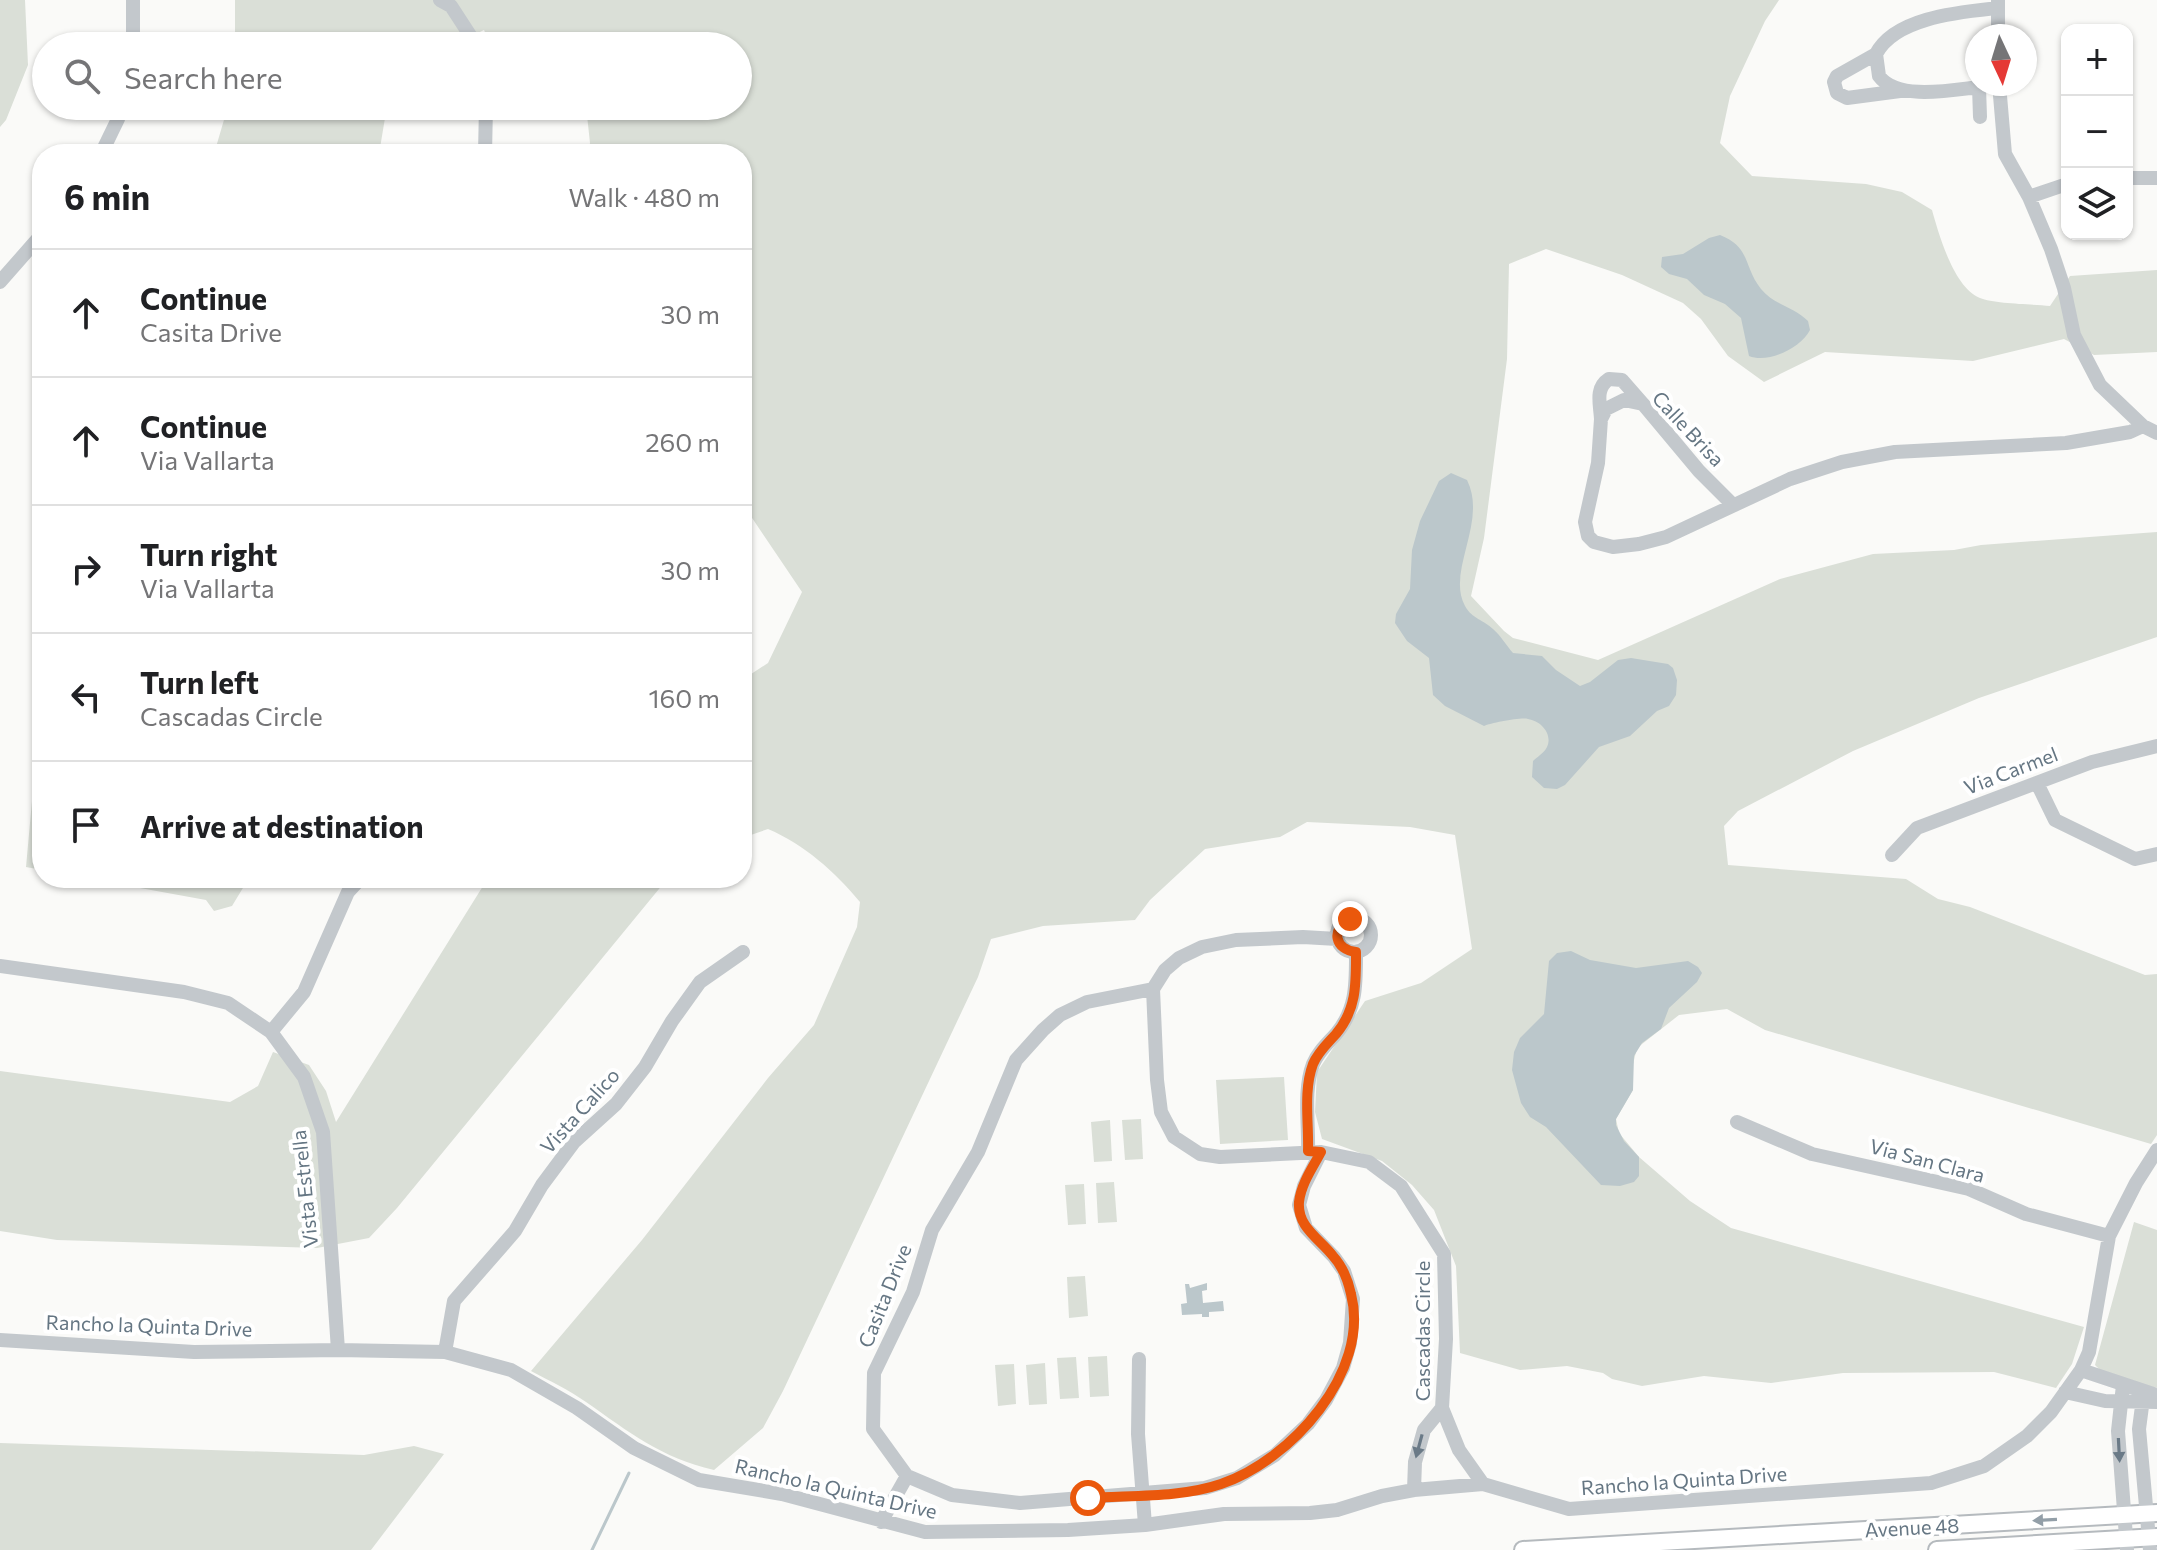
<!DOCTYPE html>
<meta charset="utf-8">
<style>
:root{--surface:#fff;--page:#f6f6f6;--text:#202124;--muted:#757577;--line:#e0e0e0}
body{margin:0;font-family:Commissioner,sans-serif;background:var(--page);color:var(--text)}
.controls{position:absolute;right:24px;top:24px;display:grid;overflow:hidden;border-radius:16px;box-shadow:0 2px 6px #0004}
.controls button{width:72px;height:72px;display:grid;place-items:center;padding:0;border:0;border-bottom:2px solid var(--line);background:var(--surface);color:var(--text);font:40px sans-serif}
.compass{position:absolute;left:1965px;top:24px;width:72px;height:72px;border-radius:50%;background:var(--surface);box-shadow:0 2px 6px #0004;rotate:176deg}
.stop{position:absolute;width:24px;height:24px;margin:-18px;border:6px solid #ea580c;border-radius:50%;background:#fff}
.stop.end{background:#ea580c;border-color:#fff;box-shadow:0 2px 8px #0008}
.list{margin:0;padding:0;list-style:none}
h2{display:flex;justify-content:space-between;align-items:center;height:104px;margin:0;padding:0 32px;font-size:34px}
h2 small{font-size:26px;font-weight:400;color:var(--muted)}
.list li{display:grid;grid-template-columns:52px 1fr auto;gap:24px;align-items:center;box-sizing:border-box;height:128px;padding:0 32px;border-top:2px solid var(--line)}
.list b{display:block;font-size:30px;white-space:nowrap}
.list p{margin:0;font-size:26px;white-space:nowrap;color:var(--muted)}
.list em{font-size:26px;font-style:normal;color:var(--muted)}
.icon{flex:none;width:44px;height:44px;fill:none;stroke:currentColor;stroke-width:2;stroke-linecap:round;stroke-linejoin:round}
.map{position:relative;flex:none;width:2157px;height:1550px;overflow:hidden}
.search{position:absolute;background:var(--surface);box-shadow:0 2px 6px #0004;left:32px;top:32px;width:720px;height:88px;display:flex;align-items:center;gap:20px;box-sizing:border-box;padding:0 28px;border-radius:44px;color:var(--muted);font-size:30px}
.panel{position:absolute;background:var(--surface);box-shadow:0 2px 6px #0004;left:32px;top:144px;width:720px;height:744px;border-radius:32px}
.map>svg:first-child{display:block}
.green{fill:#dadfd7}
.water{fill:#bbc7cb}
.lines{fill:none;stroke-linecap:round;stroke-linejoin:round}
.stream{stroke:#bbc7cb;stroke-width:3}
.major-casing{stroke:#b5babe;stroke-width:20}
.minor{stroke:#c3c8cc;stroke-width:14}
.major{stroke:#fff;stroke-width:16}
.oneway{fill:#6a7a87}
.oneway2{fill:#939fa8}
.route{stroke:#ea580c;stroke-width:10}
.labels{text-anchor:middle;stroke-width:8;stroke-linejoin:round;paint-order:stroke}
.street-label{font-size:20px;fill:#657683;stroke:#fff}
</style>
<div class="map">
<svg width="2157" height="1550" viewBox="0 0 2157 1550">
<rect width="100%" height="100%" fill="#fafaf8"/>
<path class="green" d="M0,0H25L28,65L6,120L0,127Z
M235,0H1779L1765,21L1730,96L1720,143L1752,176L1866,184L1902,192L1932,210C1939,235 1954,288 1980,298C1994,304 2032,304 2050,306L2070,276L2157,270V352L2094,355L2064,339L1973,361L1825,352L1764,382L1728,356L1701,319L1683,303L1622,275L1546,249L1509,264L1507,359L1484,538L1471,596L1504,631L1513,638L1598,660L1780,579L1873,554L1954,550L1981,545L2157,532V637L1979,698L1853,751L1738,811L1724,826L1728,865L1906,879L1938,899L1970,907L2145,975L2157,974V1135L2151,1144L1765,1030L1727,1009L1679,1015L1637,1048L1632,1068L1633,1090L1616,1119L1619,1133L1639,1157L1690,1201L1731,1228L2084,1327L2072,1364L2056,1388L1994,1372L1843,1373L1771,1383L1704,1376L1642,1386L1612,1379L1603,1373L1567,1366L1520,1370L1460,1353L1456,1266L1434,1210L1412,1185L1382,1161L1322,1139L1315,1112L1317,1072L1365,1001L1421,983L1472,949L1455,835L1410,827L1307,822L1280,837L1205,849L1150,900L1135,920L1043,926L991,939L978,977L783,1391L763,1428L714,1470C661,1458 629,1432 586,1402C569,1390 550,1381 531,1371L642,1240L768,1078L814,1025L857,927L860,902C834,871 805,845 768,829L742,838V680L768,663L802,592L742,503V154H588L590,143L586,106H738V46H491L484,30L461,41L463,46H235Z
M228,106H387L379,154H214Z
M42,691V870L26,867Z
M85,878H249L232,906L214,911L206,900Z
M488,878H668L397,1208L369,1238L317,1248L57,1240L0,1231V1071L230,1102L258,1086L273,1052L309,1065L326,1091L336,1122Z
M1284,1077L1288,1140L1220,1144L1216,1080Z
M1141,1119L1143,1159L1125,1160L1122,1120Z
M1110,1120L1112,1161L1094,1162L1091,1122Z
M1114,1182L1117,1222L1098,1223L1096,1183Z
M1084,1184L1086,1224L1068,1225L1065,1185Z
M2134,1222L2157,1230V1388L2105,1375L2095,1365Z
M1085,1276L1088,1316L1069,1318L1067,1277Z
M1107,1356L1109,1396L1090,1397L1088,1357Z
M1076,1357L1079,1398L1060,1399L1057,1358Z
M1045,1363L1047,1404L1029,1405L1026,1365Z
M1014,1364L1016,1404L998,1406L995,1365Z
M0,1443L364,1455L414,1446L444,1454L371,1550H0Z"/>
<path class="water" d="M1720,235C1751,247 1743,266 1761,289C1774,305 1794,307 1808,321L1810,330C1801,348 1768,364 1749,356L1741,318L1725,304L1704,295L1687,279L1669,274L1661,267L1662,257L1683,254L1709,238Z
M1451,473L1467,480C1488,522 1446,571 1465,606C1472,619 1484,620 1493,629C1501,636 1506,645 1513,653L1542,656L1556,670L1580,686L1590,682L1618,660L1631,658L1668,664L1673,668L1677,680L1676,695L1669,706L1657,711L1630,736L1599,747L1565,785L1557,789L1544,788L1532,777L1533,761C1537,757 1544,753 1547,747C1553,734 1541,721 1528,719C1521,717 1491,723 1484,726L1445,706L1433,695L1429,658L1407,641L1395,623L1396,614L1410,589L1412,550L1420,521L1439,481Z
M1571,951L1590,960L1636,968L1688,961L1698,967L1702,973L1697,982L1669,1008L1661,1029L1642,1043L1634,1056L1633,1090L1616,1119V1125L1624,1141L1639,1157V1176L1634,1182L1620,1186L1601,1185L1546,1127L1530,1117L1521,1103L1512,1070L1514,1052L1520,1038L1544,1014L1549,961L1557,953Z
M1207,1283V1290L1202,1291L1203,1303L1223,1301L1224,1311L1209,1312V1317H1202V1314L1182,1315L1181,1304L1187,1303L1185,1284H1189L1190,1288Z"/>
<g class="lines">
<path class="stream" d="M592,1550L629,1473"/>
<g class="major-casing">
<path id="major" d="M1523,1550L2157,1513
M1937,1550L2157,1537"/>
</g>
<path class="minor" d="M440,0L451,6L477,46
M1998,0V36
M133,46V0
M1876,54L1837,76L1834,82L1837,93L1847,98L1900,91
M1999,84L2005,154L2029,197L2051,249L2064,288L2074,335L2100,385L2143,426L2157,433
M1980,117L1979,87C1952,90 1897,101 1879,76L1876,54C1895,17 1961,12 1998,8
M101,154L118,119L121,106
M485,154L486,106
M2127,178H2157
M2029,197L2067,184
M0,282L42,234
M1601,419C1600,403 1595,388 1609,379L1622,380L1643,404
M1733,505L1699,471L1643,404L1624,400L1606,409L1601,419L1598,463L1585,522L1588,536L1594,542L1613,547L1639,544L1666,537L1790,479L1842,462L1895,452L2066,443L2130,432L2143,426
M2037,783L2055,820L2135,859L2157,854
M1892,855L1917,828L2092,762L2157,746
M1337 935a17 17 0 1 1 34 0a17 17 0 1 1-34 0Z
M1337,939L1303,937L1236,940L1202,947L1179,958L1165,970L1153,989L1157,1080L1161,1112L1174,1137L1200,1154L1220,1157L1321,1152L1369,1162L1401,1186L1444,1254L1446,1339L1442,1408L1459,1450L1483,1484
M0,966L184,992L228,1003L271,1032L304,1077L323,1132L338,1350
M1153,989L1087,1002L1060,1015L1043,1030L1016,1060L978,1152L932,1230L913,1292L874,1373L873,1429L907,1476L952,1495L1020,1503L1205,1488L1237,1478L1275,1455L1308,1424L1326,1400L1343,1368L1350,1343L1353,1299L1344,1271L1334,1257L1306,1228L1299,1205L1304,1186L1321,1152
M271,1032L304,992L348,892L361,878
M1737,1122L1812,1154L1969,1189L2026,1214L2109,1236
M1308,1151C1309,1123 1303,1091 1313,1064C1318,1052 1327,1044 1336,1034C1357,1009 1356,983 1356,952
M0,1340L194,1352L338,1350L445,1352L511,1370L577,1408L634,1448L699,1480L782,1494L925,1532L1068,1530L1145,1525L1224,1514L1310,1513L1337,1510L1382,1496L1414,1490L1483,1484L1569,1509L1931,1483L1984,1466L2027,1436L2051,1412L2081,1370L2089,1352L2109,1236L2136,1183L2157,1150
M445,1352L454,1301L515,1231L542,1185L574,1142L616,1104L645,1067L672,1021L700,982L743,952
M1139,1359L1138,1434L1145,1525
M2081,1370L2153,1394
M2123,1385L2118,1431L2127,1550
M2144,1391L2139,1429L2150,1550
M2065,1392L2105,1401L2157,1402
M1414,1490L1415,1462L1424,1430L1442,1408
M881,1522L907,1476"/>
<use href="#major" class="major"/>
</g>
<defs><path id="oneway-solid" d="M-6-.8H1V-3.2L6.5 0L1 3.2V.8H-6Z" transform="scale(2)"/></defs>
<g class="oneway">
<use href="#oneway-solid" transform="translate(1419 1446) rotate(105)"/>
<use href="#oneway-solid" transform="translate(2119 1450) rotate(87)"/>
</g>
<use class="oneway2" href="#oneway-solid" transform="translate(2045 1520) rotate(177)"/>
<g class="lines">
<path class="route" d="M1088,1498C1131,1495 1180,1498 1221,1484C1290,1461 1371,1372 1351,1294C1348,1280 1343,1267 1333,1256C1320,1239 1297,1227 1299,1202C1301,1184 1313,1167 1321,1152L1308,1151C1309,1123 1303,1091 1313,1064C1318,1052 1327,1044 1336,1034C1357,1009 1356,983 1356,952C1335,950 1330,929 1350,919"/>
</g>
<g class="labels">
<g class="street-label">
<text transform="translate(1688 429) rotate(47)" y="7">Calle Brisa</text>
<text transform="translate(2011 771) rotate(-21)" y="7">Via Carmel</text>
<text transform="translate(580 1111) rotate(-48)" y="7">Vista Calico</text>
<text transform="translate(1927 1161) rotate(15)" y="7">Via San Clara</text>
<text transform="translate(305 1189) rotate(-96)" y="7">Vista Estrella</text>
<text transform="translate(885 1296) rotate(-68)" y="7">Casita Drive</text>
<text transform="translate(149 1326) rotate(2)" y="7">Rancho la Quinta Drive</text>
<text transform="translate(1423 1331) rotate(-90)" y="7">Cascadas Circle</text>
<text transform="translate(1684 1481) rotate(-4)" y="7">Rancho la Quinta Drive</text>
<text transform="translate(836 1489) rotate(13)" y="7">Rancho la Quinta Drive</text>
<text transform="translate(1912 1528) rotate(-3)" y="7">Avenue 48</text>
</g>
</g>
</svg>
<div class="controls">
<button>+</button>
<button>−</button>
<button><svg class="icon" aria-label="layers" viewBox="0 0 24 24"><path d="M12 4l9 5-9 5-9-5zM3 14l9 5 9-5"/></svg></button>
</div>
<svg class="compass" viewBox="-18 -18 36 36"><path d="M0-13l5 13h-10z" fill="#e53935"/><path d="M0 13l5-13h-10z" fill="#757577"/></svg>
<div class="stop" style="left:1088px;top:1498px"></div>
<div class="stop end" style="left:1350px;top:919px"></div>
<div class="search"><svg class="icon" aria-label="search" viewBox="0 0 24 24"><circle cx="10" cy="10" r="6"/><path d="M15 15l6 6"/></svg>Search here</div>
<section class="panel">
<h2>6 min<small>Walk · 480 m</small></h2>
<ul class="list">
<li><svg class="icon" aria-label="ahead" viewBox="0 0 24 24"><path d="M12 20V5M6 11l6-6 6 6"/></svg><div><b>Continue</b><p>Casita Drive</p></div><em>30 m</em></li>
<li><svg class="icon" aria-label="ahead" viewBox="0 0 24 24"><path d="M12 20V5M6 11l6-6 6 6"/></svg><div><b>Continue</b><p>Via Vallarta</p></div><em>260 m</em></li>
<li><svg class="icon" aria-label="right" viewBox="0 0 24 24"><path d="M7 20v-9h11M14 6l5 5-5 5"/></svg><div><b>Turn right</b><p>Via Vallarta</p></div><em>30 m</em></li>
<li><svg class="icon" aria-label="left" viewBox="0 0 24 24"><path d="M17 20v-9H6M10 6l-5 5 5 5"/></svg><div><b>Turn left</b><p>Cascadas Circle</p></div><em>160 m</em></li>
<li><svg class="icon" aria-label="arrive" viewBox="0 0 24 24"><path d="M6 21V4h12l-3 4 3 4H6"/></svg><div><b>Arrive at destination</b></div></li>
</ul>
</section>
</div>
